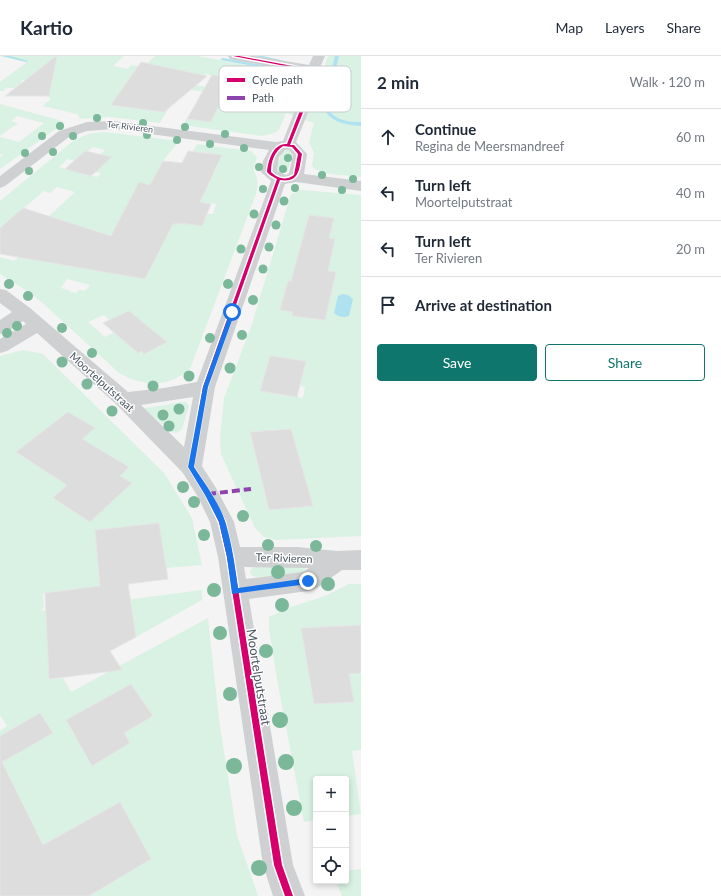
<!DOCTYPE html>
<meta charset="utf-8">
<style>
:root{--surface:#fff;--page:#f6f6f7;--text:#1f2937;--muted:#747a83;--line:#e0e1e3;--accent:#0f766e}
body{margin:0;font-family:Lato,sans-serif;background:var(--page);color:var(--text)}
.controls{position:absolute;right:12px;bottom:12px;display:grid;overflow:hidden;border-radius:4px;box-shadow:0 2px 6px #0003}
.controls button{width:36px;height:36px;display:grid;place-items:center;padding:0;border:0;border-bottom:1px solid var(--line);background:var(--surface);color:var(--text);font:20px sans-serif}
.stop{position:absolute;width:12px;height:12px;margin:-9px;border:3px solid #1a73e8;border-radius:50%;background:#fff}
.stop.end{background:#1a73e8;border-color:#fff;box-shadow:0 1px 4px #0008}
.list{margin:0;padding:0;list-style:none}
h2{display:flex;justify-content:space-between;align-items:center;height:52px;margin:0;padding:0 16px;font-size:17px}
h2 small{font-size:13px;font-weight:400;color:var(--muted)}
.list li{display:grid;grid-template-columns:26px 1fr auto;gap:12px;align-items:center;box-sizing:border-box;height:56px;padding:0 16px;border-top:1px solid var(--line)}
.list b{display:block;font-size:15px;white-space:nowrap}
.list p{margin:0;font-size:13px;white-space:nowrap;color:var(--muted)}
.list em{font-size:13px;font-style:normal;color:var(--muted)}
.actions{display:flex;gap:8px;padding:12px 16px}
.actions a{flex:1;padding:9px 0;border:1px solid var(--accent);border-radius:4px;text-align:center;font-size:14px;color:var(--accent)}
.actions .main{background:var(--accent);color:#fff}
.icon{flex:none;width:22px;height:22px;fill:none;stroke:currentColor;stroke-width:2;stroke-linecap:round;stroke-linejoin:round}
.map{position:relative;flex:none;width:361px;height:840px;overflow:hidden}
header{display:flex;align-items:center;gap:24px;box-sizing:border-box;height:56px;padding:0 20px;background:var(--surface);border-bottom:1px solid var(--line)}
header strong{font-size:19px}
nav{display:flex;gap:22px;margin-inline-start:auto;font-size:14px}
main{display:flex}
aside{flex:1;background:var(--surface)}
.map>svg:first-child{display:block}
.green{fill:#d9f2e3;fill-rule:evenodd}
.water{fill:#aee2f0}
.lines{fill:none;stroke-linecap:round;stroke-linejoin:round}
.stream{fill:#aee2f0;fill-rule:evenodd}
.building{fill:#ddddde;stroke:#e5e6e7}
.minor{fill:#ced0d2;fill-rule:evenodd}
.quiet{stroke:#8e44ad;stroke-width:4;stroke-dasharray:8 4;stroke-linecap:butt}
.cycleway-casing{stroke:#fff;stroke-width:3}
.cycleway{fill:#d6006c;fill-rule:evenodd}
.tree{fill:#7ab899}
.route{fill:#1a73e8}
.labels{text-anchor:middle;stroke-width:3;stroke-linejoin:round;paint-order:stroke}
.far-street-label{font-size:9px;fill:#4a5661;stroke:#fff}
.street-label{font-size:11px;fill:#4a5661;stroke:#fff}
.near-street-label{font-size:13px;fill:#4a5661;stroke:#fff}
.key{fill:#fff;stroke:#c9ccd0;stroke-width:1}
.key-label{font-size:11px;fill:#4a5661}
</style>
<header>
<strong>Kartio</strong>
<nav><a>Map</a><a>Layers</a><a>Share</a></nav>
</header>
<main>
<div class="map">
<svg width="361" height="840" viewBox="0 0 361 840">
<rect width="100%" height="100%" fill="#f4f4f4"/>
<path class="green" d="M0,0H124L113,10L128,13L131,9L143,11L155,0H197L296,18H322L328,0H361V121C349,119 320,120 312,110L314,97L309,86L314,67L286,57C278,74 283,76 262,80L183,69L186,63L204,65L217,37L180,33L160,67L110,61L80,63L77,58L42,50L51,43L49,42V38H47L40,23L22,24L19,32H5L4,35H0V26L27,6ZM205,18L230,23L220,33L195,29ZM254,20L278,25L274,31L276,32L275,34L283,36L280,40L241,33L250,21L253,22Z
M0,48L59,64L64,67L0,113V101L3,99L0,98V81L19,86L44,67L17,60L11,65L18,67L0,80Z
M105,76L179,85L163,105L157,116L211,123L217,111L214,98L193,95L197,88L251,95L257,101L253,114C259,122 258,128 256,138L190,313C167,332 145,331 119,317L46,250L30,237L0,218V201L14,205L24,196L0,176V145L73,85L88,78ZM93,91L105,94L99,99L95,116L101,117L97,121L59,111L68,103L75,105ZM57,131L75,136L49,160L46,159L40,164L24,152L44,135L50,137ZM188,145L216,148L213,158H207L180,167L179,168L167,167ZM155,203L145,223L98,214ZM67,223L90,229L85,235L79,234L76,237L70,236L71,235L61,232ZM104,259L144,298L141,295L138,297L114,276L105,281L88,266Z
M287,94H289L293,97L287,116L282,118L276,116V114L282,96Z
M301,134L361,139V480L276,484L264,481L255,472L221,398L220,381L224,342L252,268L291,138ZM309,159L333,162L329,182L335,183L333,194L304,180ZM295,210L335,216L325,264L293,260V256L280,254L288,225H291ZM270,300L305,305L300,330L305,331L303,342L260,335ZM291,373L313,450L269,454L250,376Z
M23,294L43,298L164,417L192,462L202,509L166,512L127,493L97,496L100,531L43,538L44,551L41,555L202,534V544L136,581L132,554L52,565L47,584L49,623L63,622L71,636L208,562L219,663L237,779L258,840H89L151,803L120,746L59,780L0,824L33,768L16,735L8,739L0,696L5,704L53,677L40,657L0,680V675L7,670L0,659V300ZM68,356L95,372L44,414L17,397ZM108,398L129,411L120,420L131,427L121,437L119,436L87,464L53,442L78,420L81,421ZM131,628L153,660L124,677L130,687L92,710L66,665Z
M180,346H186L189,350L182,373L176,377L171,376L144,352L166,349Z
M303,509L305,513L303,517L298,519L256,521L251,519L250,515L253,512L257,510Z
M349,528H361V569L301,572L314,648L354,646L349,618L361,617V694L352,695L361,758L346,760V723H316V764L304,766L278,629L269,573V561L288,552L325,540Z
M361,813V840H342L336,825H346V815Z"/>
<path class="water" d="M342,238L348,239L353,243L349,260C345,262 338,261 334,257L338,240Z"/>
<g class="lines">
<path class="stream" d="M2,0H10L28,5L26,6Z
M254,0H263L285,5L283,6Z
M335,0H339L326,51C335,64 346,66 361,66V70C343,68 332,67 322,51Z
M223,2L301,16L298,36L296,37L294,36L297,18L221,4V3Z"/>
</g>
<path class="building" d="M57,0L49,40H5L56,0Z
M141,6L207,20L164,56L111,49Z
M212,19L246,26L250,21L253,22L254,20L279,25L272,34L283,36L268,54L220,47L211,66L187,63Z
M85,95L112,101L91,120L65,113Z
M188,95L222,99L200,146L211,148L202,170L180,167L179,168H173L145,223L0,198V172L23,152L111,180L139,126L150,129L163,105L182,107Z
M309,159L334,162L329,182L335,183L328,215L336,216L325,264L292,260L293,256L280,254L288,225H291L295,210Z
M129,255L167,286L144,298L141,295L138,297L103,267Z
M270,300L306,305L297,341L260,335Z
M68,356L95,372L82,383L129,411L120,420L132,427L90,466L53,442L67,429L16,396Z
M291,373L313,450L269,454L250,376Z
M159,467L168,523L128,528L136,581L110,595L122,614L49,623L45,537L100,530L95,474Z
M361,569V617L349,618L354,646L314,648L301,572Z
M131,628L153,660L124,677L130,687L92,710L66,664Z
M40,657L53,677L2,706L43,789L120,746L151,803L89,840H0V680Z"/>
<g class="lines">
<path class="minor" d="M228,0H255L309,9L313,0H325L319,14L313,44L296,86L307,98L304,118L361,125V135L296,126L285,128L215,331L202,410L216,432L234,466L240,491H298L337,495L361,494V514H342L317,532L308,535L249,543L293,809L305,840H273L263,809L218,501L210,466L198,441L183,417L116,348L37,277L7,295L0,297V283L26,268L23,265L7,276L0,278V264L12,256L0,247V233L6,234L30,252L128,336L164,332L197,326L271,125L261,116L263,105L269,94L113,73L87,75L69,81L5,130L0,132V120L59,75L87,66L113,65L276,86L283,85L299,44L306,17L234,4L230,3ZM285,94H289L293,99L289,117L286,119L277,115L279,101ZM193,341L184,391L141,349ZM244,511L309,512L303,516L246,523Z"/>
<path class="quiet" d="M208,438L251,433"/>
<g class="cycleway-casing">
<path id="cycleway" d="M233,0H239L314,14L308,44L290,89H294L302,98C299,113 300,127 280,124L207,331L193,411L210,437L225,466L233,501L282,809L293,840H285L274,809L227,501L219,466L206,439L189,411L203,331L277,123L270,119L267,116C268,105 273,87 287,88L304,44L311,15ZM283,90L292,91L298,98L294,119C286,125 278,123 271,116C271,106 274,96 283,90Z"/>
</g>
<use href="#cycleway" class="cycleway"/>
</g>
<g class="tree">
<circle cx="97" cy="62" r="4"/>
<circle cx="143" cy="67" r="4"/>
<circle cx="60" cy="70" r="4"/>
<circle cx="185" cy="71" r="4"/>
<circle cx="225" cy="78" r="4"/>
<circle cx="147" cy="79" r="4"/>
<circle cx="42" cy="80" r="4"/>
<circle cx="73" cy="80" r="4"/>
<circle cx="177" cy="84" r="4"/>
<circle cx="210" cy="88" r="4"/>
<circle cx="244" cy="92" r="4"/>
<circle cx="53" cy="96" r="4"/>
<circle cx="25" cy="97" r="4"/>
<circle cx="288" cy="102" r="4"/>
<circle cx="259" cy="111" r="4"/>
<circle cx="283" cy="113" r="4"/>
<circle cx="29" cy="115" r="4"/>
<circle cx="322" cy="119" r="4"/>
<circle cx="353" cy="123" r="4"/>
<circle cx="295" cy="132" r="4"/>
<circle cx="263" cy="133" r="4"/>
<circle cx="342" cy="134" r="4"/>
<circle cx="284" cy="145" r="4.5"/>
<circle cx="254" cy="158" r="4.5"/>
<circle cx="276" cy="169" r="4.5"/>
<circle cx="269" cy="191" r="4.5"/>
<circle cx="241" cy="193" r="4.5"/>
<circle cx="263" cy="213" r="4.5"/>
<circle cx="9" cy="228" r="5"/>
<circle cx="228" cy="228" r="5"/>
<circle cx="28" cy="240" r="5"/>
<circle cx="253" cy="244" r="5"/>
<circle cx="17" cy="270" r="5"/>
<circle cx="62" cy="272" r="5"/>
<circle cx="7" cy="277" r="5"/>
<circle cx="242" cy="279" r="5"/>
<circle cx="210" cy="282" r="5"/>
<circle cx="92" cy="297" r="5"/>
<circle cx="62" cy="306" r="5.5"/>
<circle cx="230" cy="312" r="5.5"/>
<circle cx="189" cy="320" r="5.5"/>
<circle cx="87" cy="328" r="5.5"/>
<circle cx="153" cy="330" r="5.5"/>
<circle cx="179" cy="353" r="5.5"/>
<circle cx="112" cy="355" r="5.5"/>
<circle cx="163" cy="359" r="5.5"/>
<circle cx="169" cy="370" r="5.5"/>
<circle cx="183" cy="431" r="6"/>
<circle cx="194" cy="446" r="6"/>
<circle cx="243" cy="460" r="6"/>
<circle cx="204" cy="479" r="6"/>
<circle cx="268" cy="489" r="6"/>
<circle cx="316" cy="490" r="6"/>
<circle cx="278" cy="516" r="7"/>
<circle cx="328" cy="528" r="7"/>
<circle cx="214" cy="534" r="7"/>
<circle cx="282" cy="549" r="7"/>
<circle cx="220" cy="577" r="7"/>
<circle cx="266" cy="595" r="7"/>
<circle cx="230" cy="638" r="7"/>
<circle cx="280" cy="664" r="8"/>
<circle cx="286" cy="706" r="8"/>
<circle cx="234" cy="710" r="8"/>
<circle cx="294" cy="752" r="8"/>
<circle cx="259" cy="812" r="8"/>
</g>
<path class="route" d="M232,254L235,256L208,331L194,411C206,429 220,448 226,468C232,489 235,510 238,532L308,522L312,525L308,528L232,538L227,501L219,466L205,439L188,411L203,331L230,256Z"/>
<g class="labels">
<g class="far-street-label">
<text transform="translate(130 71) rotate(7)" y="3">Ter Rivieren</text>
</g>
<g class="street-label">
<text transform="translate(102 326) rotate(42)" y="4">Moortelputstraat</text>
<text transform="translate(284 502) rotate(2)" y="4">Ter Rivieren</text>
</g>
<g class="near-street-label">
<text transform="translate(259 621) rotate(81)" y="5">Moortelputstraat</text>
</g>
</g>
<rect x="219" y="10" width="132" height="46" rx="6" class="key"/>
<rect x="227" y="22" width="18" height="4" fill="#d6006c"/>
<rect x="227" y="40" width="18" height="4" fill="#8e44ad"/>
<g class="key-label">
<text x="252" y="28">Cycle path</text>
<text x="252" y="46">Path</text>
</g>
</svg>
<div class="controls">
<button>+</button>
<button>−</button>
<button><svg class="icon" aria-label="locate" viewBox="0 0 24 24"><circle cx="12" cy="12" r="6"/><path d="M12 2v4M12 18v4M2 12h4M18 12h4"/></svg></button>
</div>
<div class="stop" style="left:232px;top:256px"></div>
<div class="stop end" style="left:308px;top:525px"></div>
</div>
<aside>
<h2>2 min<small>Walk · 120 m</small></h2>
<ul class="list">
<li><svg class="icon" aria-label="ahead" viewBox="0 0 24 24"><path d="M12 20V5M6 11l6-6 6 6"/></svg><div><b>Continue</b><p>Regina de Meersmandreef</p></div><em>60 m</em></li>
<li><svg class="icon" aria-label="left" viewBox="0 0 24 24"><path d="M17 20v-9H6M10 6l-5 5 5 5"/></svg><div><b>Turn left</b><p>Moortelputstraat</p></div><em>40 m</em></li>
<li><svg class="icon" aria-label="left" viewBox="0 0 24 24"><path d="M17 20v-9H6M10 6l-5 5 5 5"/></svg><div><b>Turn left</b><p>Ter Rivieren</p></div><em>20 m</em></li>
<li><svg class="icon" aria-label="arrive" viewBox="0 0 24 24"><path d="M6 21V4h12l-3 4 3 4H6"/></svg><div><b>Arrive at destination</b></div></li>
</ul>
<div class="actions"><a class="main">Save</a><a>Share</a></div>
</aside>
</main>
